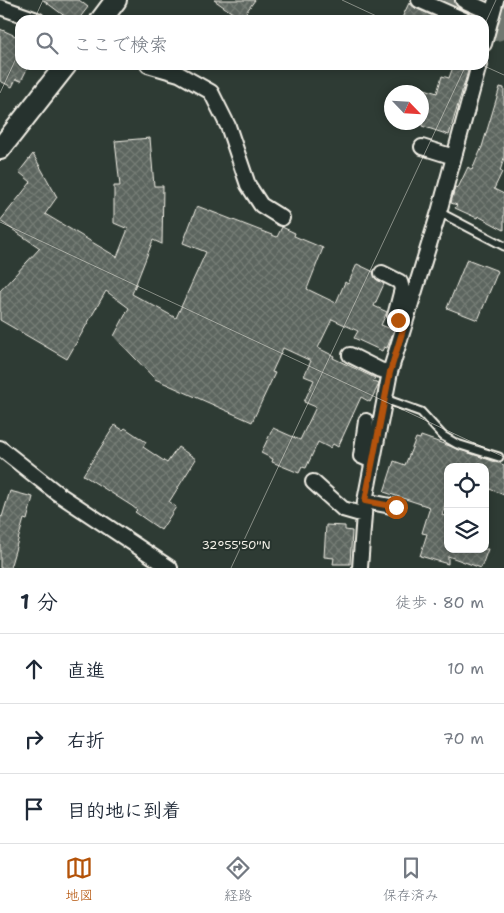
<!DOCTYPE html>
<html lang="ja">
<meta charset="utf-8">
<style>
:root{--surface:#fff;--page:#f6f6f7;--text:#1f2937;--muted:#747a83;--line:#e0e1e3;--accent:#b45309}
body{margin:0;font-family:"Shantell Sans","Klee One",sans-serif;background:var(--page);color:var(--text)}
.controls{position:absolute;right:15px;bottom:15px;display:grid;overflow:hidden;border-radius:10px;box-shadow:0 2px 8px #0003}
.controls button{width:45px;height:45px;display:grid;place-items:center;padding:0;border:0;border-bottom:1px solid var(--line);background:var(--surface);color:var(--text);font:25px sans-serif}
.compass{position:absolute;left:384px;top:85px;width:45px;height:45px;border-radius:50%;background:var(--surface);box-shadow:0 2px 8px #0003;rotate:115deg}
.stop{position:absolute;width:15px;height:15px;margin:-11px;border:4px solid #b45309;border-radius:50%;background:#fff}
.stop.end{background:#b45309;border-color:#fff;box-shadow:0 1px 5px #0008}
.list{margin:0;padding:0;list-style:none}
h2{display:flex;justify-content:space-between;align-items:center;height:65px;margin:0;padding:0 20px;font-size:21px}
h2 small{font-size:16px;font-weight:400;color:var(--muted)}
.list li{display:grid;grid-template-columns:32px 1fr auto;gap:15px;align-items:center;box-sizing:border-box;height:70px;padding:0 20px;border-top:1px solid var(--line)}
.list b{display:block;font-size:19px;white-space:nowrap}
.list em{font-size:16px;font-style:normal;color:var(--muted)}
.icon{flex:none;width:28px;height:28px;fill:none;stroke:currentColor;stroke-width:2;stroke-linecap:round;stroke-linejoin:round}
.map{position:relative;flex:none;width:504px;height:568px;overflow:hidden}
.search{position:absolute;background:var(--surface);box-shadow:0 2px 8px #0003;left:15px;right:15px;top:15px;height:55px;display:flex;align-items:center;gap:12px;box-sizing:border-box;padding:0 18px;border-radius:15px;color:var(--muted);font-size:19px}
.sheet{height:275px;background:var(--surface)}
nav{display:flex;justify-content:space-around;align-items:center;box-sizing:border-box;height:70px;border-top:1px solid var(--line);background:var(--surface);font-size:14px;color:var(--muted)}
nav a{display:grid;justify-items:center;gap:2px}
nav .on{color:var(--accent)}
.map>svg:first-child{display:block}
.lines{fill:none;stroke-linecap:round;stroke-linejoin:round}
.river{stroke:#6f7770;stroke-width:32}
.building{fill:url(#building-cross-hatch);stroke:#f4f1e8}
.service-casing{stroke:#f4f1e8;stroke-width:11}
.minor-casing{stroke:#f4f1e8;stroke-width:18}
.secondary-casing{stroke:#f4f1e8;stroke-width:24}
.service{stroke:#26332d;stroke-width:7}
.minor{stroke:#26332d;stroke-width:14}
.secondary{stroke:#26332d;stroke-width:20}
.route{stroke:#b45309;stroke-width:6}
.ticks{fill:none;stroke:#f4f1e8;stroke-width:1;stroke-opacity:0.45}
.ticks-label{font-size:12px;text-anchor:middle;fill:#f4f1e8;stroke:#26332d;stroke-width:4;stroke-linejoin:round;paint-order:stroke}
</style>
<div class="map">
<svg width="504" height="568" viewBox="0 0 504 568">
<defs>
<pattern id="building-cross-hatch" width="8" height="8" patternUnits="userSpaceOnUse" patternTransform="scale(1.25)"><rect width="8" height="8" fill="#5c655e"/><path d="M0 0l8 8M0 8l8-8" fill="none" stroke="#747c75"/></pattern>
</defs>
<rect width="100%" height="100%" fill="#2e3b34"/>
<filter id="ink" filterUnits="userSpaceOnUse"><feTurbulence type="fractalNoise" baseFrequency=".02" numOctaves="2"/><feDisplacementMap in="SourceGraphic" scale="10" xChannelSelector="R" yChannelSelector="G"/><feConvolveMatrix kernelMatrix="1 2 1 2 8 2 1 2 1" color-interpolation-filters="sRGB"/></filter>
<g filter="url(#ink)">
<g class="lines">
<path class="river" d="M438,0L481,20
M496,25L498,24L504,1"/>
</g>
<path class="building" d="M43,0H79L88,7L78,20H70Z
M214,0H255L241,19Z
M409,3L415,8L442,20H401Z
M0,29L20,38V65H29L21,81L16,79L12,87L0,81Z
M453,67L468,71L449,135L422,126V88L437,93L442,76L449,78Z
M500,87L504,88V158L500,171L502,172L494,189L504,194V230L478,216L477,218L455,208L457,205L451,203L455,187L458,188L468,167L472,170L482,147Z
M150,138L154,186H163L162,244L153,240L132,294L176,318L206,252L183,243L197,206L277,237L282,227L295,233L294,236L323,248L307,289L336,303L345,282L348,284L357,264L374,272L375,278L384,284L374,306L387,312L381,325L394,330L387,348L384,347L382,351L354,338L358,331L332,319L318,348L334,356L333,358L375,378L373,381L379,384L370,402L361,397L338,447L333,444L330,448L318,442L306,468L302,467L299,473L272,462L273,459L261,453L273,428L300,440L316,407L304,402L314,380L304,376L311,361L283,348L272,372L275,373L252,422L155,379L114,336L129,308L106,291L67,359L0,320V291L40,248L0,221L31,182L19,172L33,154L57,197L45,214L117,257L128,229L114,223V186H120L115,141Z
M467,259L498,271L478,320L447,308Z
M115,425L123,430L125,428L146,442L143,447L167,463L178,447L196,459L169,502L176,507L161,530L135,512L137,510L132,506L83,475Z
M421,436L504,465V495L485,487V467H448V494L442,515L448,517V549H488L481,568L448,556V564L420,556L427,534L422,533L430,507L384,492L394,461L405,465L416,438L420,439Z
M10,491L33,497L27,520L24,519L10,568H0V516L2,517Z
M326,525L345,526V530L352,531L350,564H333L334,558L324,557Z"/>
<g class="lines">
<g class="service-casing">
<path id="service" d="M439,212L504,246
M385,399L421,412L443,436L457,444L499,457"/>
</g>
<g class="minor-casing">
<path id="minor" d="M419,0L464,20
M463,0L492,13
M0,7L37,20
M484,44L496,0
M148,65L179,74L211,92L228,126L248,185L261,205L282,218
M422,147L454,157
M382,273L400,282L402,289L395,316L398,320L405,323
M350,355L380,370L390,372
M366,421L361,456L372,461
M0,448L57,493L170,568
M313,482L343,509L364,515
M365,501L396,507
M360,568L365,501L390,372L439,212L479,65"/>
</g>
<g class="secondary-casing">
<path id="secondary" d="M101,20L116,0
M0,149L66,65"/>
</g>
<use href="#service" class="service"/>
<use href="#minor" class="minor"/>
<use href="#secondary" class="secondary"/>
</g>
</g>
<g class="lines" filter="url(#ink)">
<path class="route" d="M396,507L365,501L390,372L405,323L398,320"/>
</g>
<path class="ticks" d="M342,0L385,20M34,20L43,0M484,26L496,0M482,65L504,75M0,93L20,50M0,222L504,457M231,568L466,65"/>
<g class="ticks-label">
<text x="236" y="549">32°55'50"N</text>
</g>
</svg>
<div class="controls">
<button><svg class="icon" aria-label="locate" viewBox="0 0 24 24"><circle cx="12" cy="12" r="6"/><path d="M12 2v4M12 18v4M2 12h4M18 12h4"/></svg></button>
<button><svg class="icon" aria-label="layers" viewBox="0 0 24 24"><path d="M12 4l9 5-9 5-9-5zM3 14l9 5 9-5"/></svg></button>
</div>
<svg class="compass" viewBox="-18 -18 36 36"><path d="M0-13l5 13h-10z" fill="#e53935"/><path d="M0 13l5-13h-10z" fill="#747a83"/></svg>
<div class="stop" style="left:396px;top:507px"></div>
<div class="stop end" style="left:398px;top:320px"></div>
<div class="search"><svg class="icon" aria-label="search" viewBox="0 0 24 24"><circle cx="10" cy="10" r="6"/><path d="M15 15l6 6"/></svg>ここで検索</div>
</div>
<section class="sheet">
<h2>1 分<small>徒歩 · 80 m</small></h2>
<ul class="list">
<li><svg class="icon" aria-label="ahead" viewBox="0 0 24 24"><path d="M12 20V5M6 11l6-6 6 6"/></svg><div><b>直進</b></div><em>10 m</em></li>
<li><svg class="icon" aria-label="right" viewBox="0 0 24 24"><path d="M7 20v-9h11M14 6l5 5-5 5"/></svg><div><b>右折</b></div><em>70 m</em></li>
<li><svg class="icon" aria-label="arrive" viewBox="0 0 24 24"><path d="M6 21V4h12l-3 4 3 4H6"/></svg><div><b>目的地に到着</b></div></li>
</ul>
</section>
<nav>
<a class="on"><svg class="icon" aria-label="map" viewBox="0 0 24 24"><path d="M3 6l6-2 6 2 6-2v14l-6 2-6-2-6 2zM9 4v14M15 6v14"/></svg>地図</a>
<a><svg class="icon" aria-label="directions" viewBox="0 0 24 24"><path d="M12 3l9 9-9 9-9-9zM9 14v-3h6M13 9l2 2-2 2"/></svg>経路</a>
<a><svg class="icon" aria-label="saved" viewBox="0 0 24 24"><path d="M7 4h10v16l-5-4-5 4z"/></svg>保存済み</a>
</nav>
